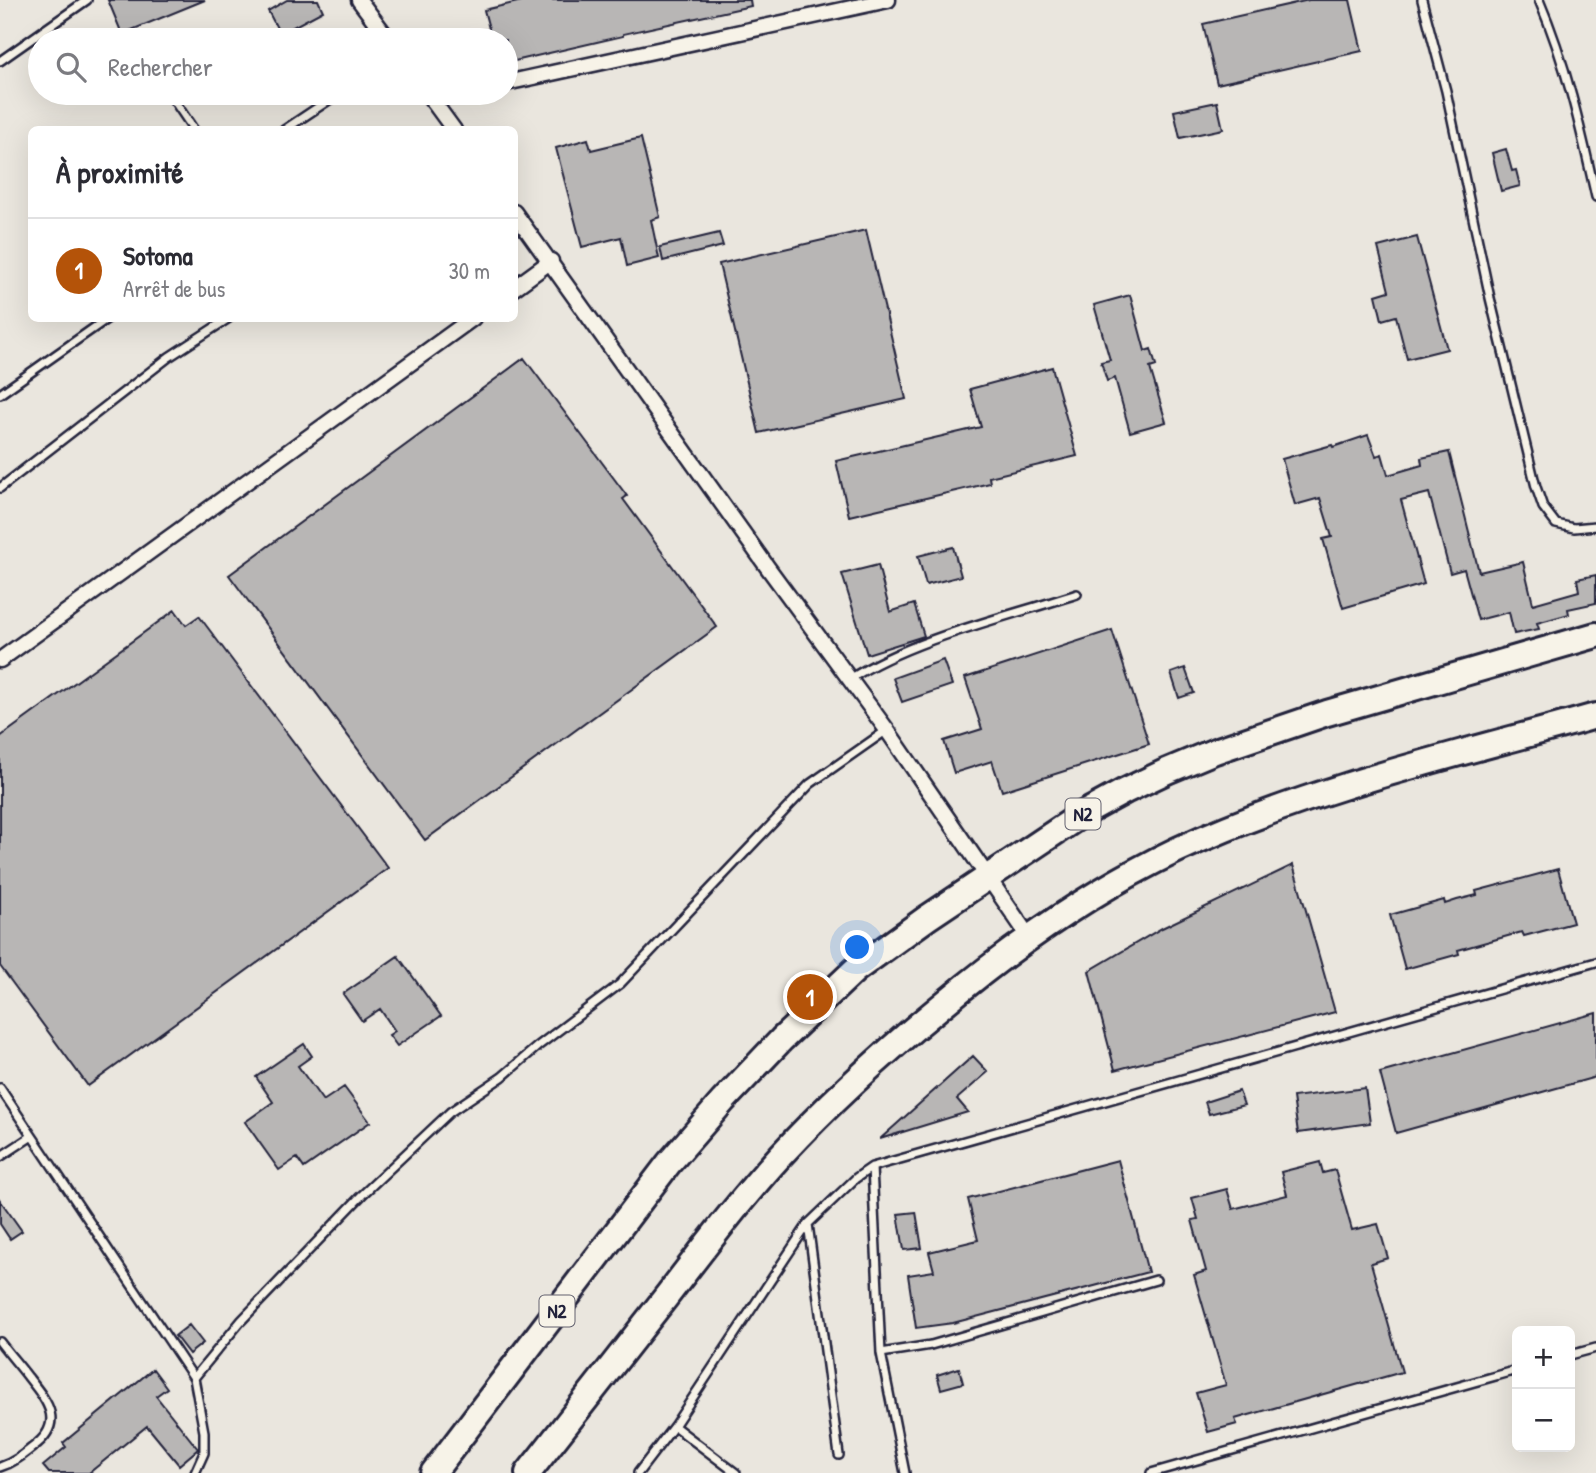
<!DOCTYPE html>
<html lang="fr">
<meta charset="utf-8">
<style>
:root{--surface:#fff;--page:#f7f7f7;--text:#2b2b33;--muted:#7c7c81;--line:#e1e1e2;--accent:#b45309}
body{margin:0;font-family:"Patrick Hand",sans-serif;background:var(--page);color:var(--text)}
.controls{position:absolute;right:21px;bottom:21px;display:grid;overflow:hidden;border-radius:10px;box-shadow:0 7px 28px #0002}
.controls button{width:63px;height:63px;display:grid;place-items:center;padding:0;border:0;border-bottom:2px solid var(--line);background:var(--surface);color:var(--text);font:35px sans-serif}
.you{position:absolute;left:858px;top:948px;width:24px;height:24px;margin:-18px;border:5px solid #fff;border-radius:50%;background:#1a73e8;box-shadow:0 0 0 10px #1a73e833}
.badge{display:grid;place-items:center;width:46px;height:46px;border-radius:50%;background:var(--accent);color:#fff;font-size:23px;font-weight:700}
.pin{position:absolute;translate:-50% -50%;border:4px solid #fff;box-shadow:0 2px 7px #0006}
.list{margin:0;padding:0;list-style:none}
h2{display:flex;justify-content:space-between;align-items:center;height:91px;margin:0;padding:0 28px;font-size:30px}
h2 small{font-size:23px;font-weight:400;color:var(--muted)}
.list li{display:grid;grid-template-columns:46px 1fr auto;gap:21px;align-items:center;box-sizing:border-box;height:105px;padding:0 28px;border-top:2px solid var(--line)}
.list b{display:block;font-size:26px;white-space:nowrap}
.list p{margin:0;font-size:23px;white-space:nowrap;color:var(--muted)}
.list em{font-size:23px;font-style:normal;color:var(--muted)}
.icon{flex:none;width:38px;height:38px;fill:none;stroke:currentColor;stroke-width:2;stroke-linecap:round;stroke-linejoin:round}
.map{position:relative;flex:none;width:1596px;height:1473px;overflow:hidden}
.search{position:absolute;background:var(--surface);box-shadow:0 7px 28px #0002;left:28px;top:28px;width:490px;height:77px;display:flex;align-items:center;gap:18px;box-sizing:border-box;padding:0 24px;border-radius:38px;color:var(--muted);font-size:26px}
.panel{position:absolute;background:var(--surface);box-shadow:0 7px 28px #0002;left:28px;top:126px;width:490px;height:196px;border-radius:10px}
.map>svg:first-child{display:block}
.building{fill:#b8b6b5;stroke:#22223b;stroke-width:2}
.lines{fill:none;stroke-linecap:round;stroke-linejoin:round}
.lane-casing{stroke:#22223b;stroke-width:12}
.street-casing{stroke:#22223b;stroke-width:19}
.highway-casing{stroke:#22223b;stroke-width:30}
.lane{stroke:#f7f3e8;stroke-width:7}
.street{stroke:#f7f3e8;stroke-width:14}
.highway{stroke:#f7f3e8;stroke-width:24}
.labels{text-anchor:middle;stroke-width:5;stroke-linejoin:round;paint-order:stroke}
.shield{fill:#f7f3e8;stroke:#62616f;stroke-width:2}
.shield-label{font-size:19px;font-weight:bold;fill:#22223b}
</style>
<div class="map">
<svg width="1596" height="1473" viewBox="0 0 1596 1473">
<rect width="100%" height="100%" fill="#eae6de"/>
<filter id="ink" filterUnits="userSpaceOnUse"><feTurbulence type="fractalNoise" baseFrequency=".0143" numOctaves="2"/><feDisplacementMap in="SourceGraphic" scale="14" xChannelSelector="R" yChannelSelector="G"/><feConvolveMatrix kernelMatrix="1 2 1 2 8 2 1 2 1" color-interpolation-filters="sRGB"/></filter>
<g filter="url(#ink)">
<path class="building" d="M108,0H205L122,34Z
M287,0H318L323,11L280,34L268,11Z
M526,0H750L751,6L623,34V36L506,63V40H492L484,10Z
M1309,0H1350L1362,51L1217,84L1203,24Z
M1217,102L1223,129L1180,138L1174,111Z
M641,138L660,217L651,220L659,258L627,266L621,237L582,247L556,148L588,139L591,150Z
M1506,149L1512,171L1516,170L1520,186L1501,191L1492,153Z
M866,230L906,399L759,433L719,264Z
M719,233L723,246L663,261L660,247Z
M1417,237L1447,349L1407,359L1396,316L1382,320L1376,295L1389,291L1378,247Z
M1130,295L1145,351L1151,349L1156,366L1150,368L1166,422L1130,432L1115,378L1107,381L1101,362L1110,360L1094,305Z
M524,358L627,496L623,499L717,627L425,840L229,575Z
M1052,367L1077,456L989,477L990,483L849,516L836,461L981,427L970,389Z
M1368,435L1376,456L1382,454L1388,475L1422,465L1421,458L1449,452L1479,572L1523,562L1533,604L1579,591L1577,579L1596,575V603L1568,609L1569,614L1537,623L1539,629L1514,634L1509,612L1478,620L1464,569L1450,573L1429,493L1401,500L1424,584L1343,608L1323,539L1332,537L1320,498L1295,505L1282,459L1332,445L1333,447Z
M953,547L961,576L926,585L918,556Z
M878,565L890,612L914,604L924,636L867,654L842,574Z
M175,610L186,625L199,616L388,868L88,1086L0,966V737Z
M1112,630L1149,744L1002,791L992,761L954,773L944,741L982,729L965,678Z
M943,660L952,685L902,702L893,678Z
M1185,668L1194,693L1179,698L1171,673Z
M1293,865L1335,1012L1115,1070L1089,971L1162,928Z
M1558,869L1573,923L1524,936L1522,932L1458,950L1459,954L1405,969L1390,915L1444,900L1445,904L1457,900L1477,895L1476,891Z
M398,956L441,1016L397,1046L389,1035L395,1031L380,1009L362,1021L343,994Z
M1596,1013V1077L1396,1133L1380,1073Z
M304,1044L312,1056L298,1066L323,1101L344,1087L370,1122L304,1168L297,1158L279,1170L245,1122L273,1102L256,1077Z
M973,1056L988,1072L957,1099L968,1112L880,1139Z
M1365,1088L1370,1123L1298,1133L1293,1097Z
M1239,1091L1244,1105L1209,1114L1205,1102Z
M1118,1160L1148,1272L953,1323L916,1328L908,1275L934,1271L929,1252L978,1240L968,1199Z
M1320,1162L1323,1173L1335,1170L1352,1230L1378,1224L1388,1258L1371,1263L1402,1372L1235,1419L1237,1424L1208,1432L1196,1393L1226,1385L1194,1275L1206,1271L1192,1220L1198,1219L1192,1198L1227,1189L1233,1209L1287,1195L1281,1172Z
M0,1200L22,1231L10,1239L0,1224Z
M916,1212L922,1248L904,1250L898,1214Z
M189,1325L203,1343L189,1354L175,1336Z
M959,1368L963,1383L941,1389L937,1375Z
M153,1369L167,1388L156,1396L198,1449L179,1465L147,1426L89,1473H49L43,1466L66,1447L63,1443Z"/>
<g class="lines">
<g class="lane-casing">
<path id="lane" d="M1422,0L1446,91L1490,298L1536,487L1543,507L1556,524L1574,528L1596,526
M1539,0C1566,63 1581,130 1596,197
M0,61L87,0
M169,93L194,130
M284,130L335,96L360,93
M0,394L108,318
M0,488L169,357L229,318
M850,679C911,639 1007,617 1077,594
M0,1088L194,1378L204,1432V1453L195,1473
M0,1157L32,1136
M872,1167L881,1353L905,1473
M808,1224L839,1455
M0,1342C9,1354 19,1365 28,1377C47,1401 66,1423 33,1447C23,1455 13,1463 0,1467
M881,1353L931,1345L1156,1280
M1570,1355L1596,1348
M194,1378L241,1321L362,1195L450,1112L502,1077L538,1046L620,984L810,784L887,730
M674,1426L736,1473
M638,1473L674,1426L808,1224L856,1178L872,1167L1596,962
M1151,1473L1517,1370"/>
</g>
<g class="street-casing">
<path id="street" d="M359,0L389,40
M506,83L888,0
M427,93L454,130
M432,99L462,93
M514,212L768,568L887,730L1029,937
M514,288L551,261
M0,660L473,318"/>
</g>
<g class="highway-casing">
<path id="highway" d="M433,1473L669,1163L723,1101L782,1039L855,970L927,918L1081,815L1125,791L1167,771L1215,751L1327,713L1596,635
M528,1473C574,1414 620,1355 666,1297C703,1249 740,1200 781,1155C831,1101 884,1053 940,1007C1013,946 1091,891 1177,850C1310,788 1455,755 1596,716"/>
</g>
<use href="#lane" class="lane"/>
<use href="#street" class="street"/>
<use href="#highway" class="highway"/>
</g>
</g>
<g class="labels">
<g class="shield">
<rect x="1065.5" y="798.5" width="35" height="31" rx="5"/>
<rect x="539.5" y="1295.5" width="35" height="31" rx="5"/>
</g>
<g class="shield-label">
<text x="1083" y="821">N2</text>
<text x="557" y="1318">N2</text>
</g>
</g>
</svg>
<div class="controls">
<button>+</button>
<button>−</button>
</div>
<div class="you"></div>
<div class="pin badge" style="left:810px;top:997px">1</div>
<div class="search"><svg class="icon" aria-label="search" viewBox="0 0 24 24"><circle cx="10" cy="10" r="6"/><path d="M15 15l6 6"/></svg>Rechercher</div>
<section class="panel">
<h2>À proximité<small></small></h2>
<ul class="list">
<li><span class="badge">1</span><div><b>Sotoma</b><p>Arrêt de bus</p></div><em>30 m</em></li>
</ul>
</section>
</div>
